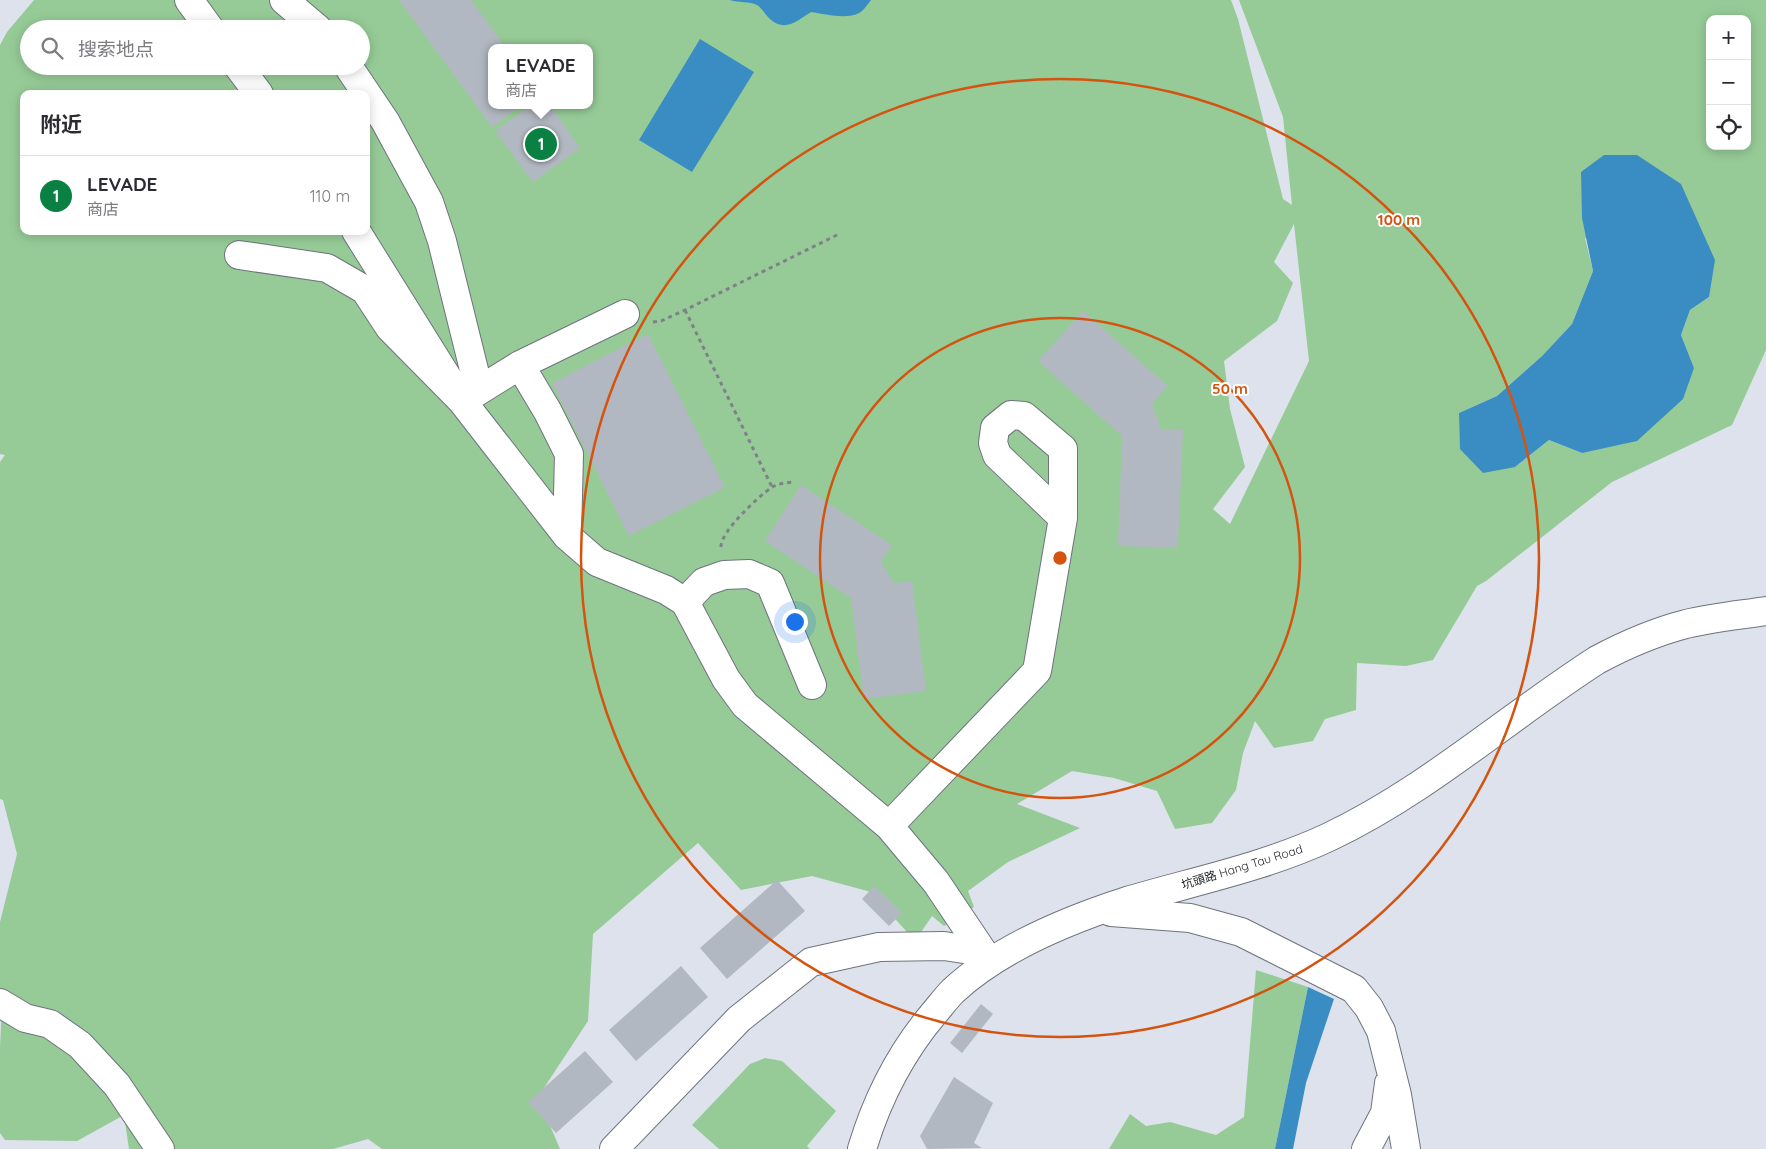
<!DOCTYPE html>
<html lang="zh">
<meta charset="utf-8">
<style>
:root{--surface:#fff;--page:#f7f7f7;--text:#2b2b33;--muted:#7c7c81;--line:#e1e1e2;--accent:#0b8043}
body{margin:0;font-family:Quicksand,"Noto Sans SC",sans-serif;background:var(--page);color:var(--text)}
.controls{position:absolute;right:15px;top:15px;display:grid;overflow:hidden;border-radius:10px;box-shadow:0 2px 12px #0003}
.controls button{width:45px;height:45px;display:grid;place-items:center;padding:0;border:0;border-bottom:1px solid var(--line);background:var(--surface);color:var(--text);font:25px sans-serif}
.you{position:absolute;left:794px;top:621px;width:18px;height:18px;margin:-12px;border:4px solid #fff;border-radius:50%;background:#1a73e8;box-shadow:0 0 0 8px #1a73e833}
.badge{display:grid;place-items:center;width:32px;height:32px;border-radius:50%;background:var(--accent);color:#fff;font-size:16px;font-weight:700}
.pin{position:absolute;translate:-50% -50%;border:2px solid #fff;box-shadow:0 1px 5px #0006}
.popup{position:absolute;left:488px;top:44px;width:105px;height:65px;box-sizing:border-box;display:grid;place-content:center;border-radius:10px;background:var(--surface);filter:drop-shadow(0 1px 4px #0005);font-size:16px;white-space:nowrap;color:var(--muted)}
.popup b{font-size:19px;color:var(--text)}
.popup::after{content:'';position:absolute;left:50%;top:100%;margin-left:-10px;border:10px solid transparent;border-top-color:var(--surface)}
.list{margin:0;padding:0;list-style:none}
h2{display:flex;justify-content:space-between;align-items:center;height:65px;margin:0;padding:0 20px;font-size:21px}
h2 small{font-size:16px;font-weight:400;color:var(--muted)}
.list li{display:grid;grid-template-columns:32px 1fr auto;gap:15px;align-items:center;box-sizing:border-box;height:80px;padding:0 20px;border-top:1px solid var(--line)}
.list b{display:block;font-size:19px;white-space:nowrap}
.list p{margin:0;font-size:16px;white-space:nowrap;color:var(--muted)}
.list em{font-size:16px;font-style:normal;color:var(--muted)}
.icon{flex:none;width:28px;height:28px;fill:none;stroke:currentColor;stroke-width:2;stroke-linecap:round;stroke-linejoin:round}
.map{position:relative;flex:none;width:1766px;height:1149px;overflow:hidden}
.search{position:absolute;background:var(--surface);box-shadow:0 2px 12px #0003;left:20px;top:20px;width:350px;height:55px;display:flex;align-items:center;gap:12px;box-sizing:border-box;padding:0 18px;border-radius:28px;color:var(--muted);font-size:19px}
.panel{position:absolute;background:var(--surface);box-shadow:0 2px 12px #0003;left:20px;top:90px;width:350px;height:145px;border-radius:10px}
.map>svg:first-child{display:block}
.green{fill:#96cb97;fill-rule:evenodd}
.water{fill:#398dc2}
.building{fill:#b2b8c1}
.lines{fill:none;stroke-linecap:round;stroke-linejoin:round}
.minor-casing{stroke:#6e737c;stroke-width:30}
.path{stroke:#7e8188;stroke-width:3;stroke-dasharray:4 4;stroke-linecap:butt}
.minor{stroke:#fff;stroke-width:28}
.ring{fill:none;stroke:#d4530e;stroke-width:2.5}
.labels{text-anchor:middle;stroke-width:4;stroke-linejoin:round;paint-order:stroke}
.street-label{font-size:12px;fill:#1e2024;stroke:#fff}
.centre{fill:#d4530e;stroke:#fff;stroke-width:2.5}
.ring-label{font-size:15px;text-anchor:middle;font-weight:bold;fill:#d4530e;stroke:#fff;stroke-width:4;stroke-linejoin:round;paint-order:stroke}
</style>
<div class="map">
<svg width="1766" height="1149" viewBox="0 0 1766 1149">
<rect width="100%" height="100%" fill="#dde2ec"/>
<path class="green" d="M34,0H1231L1238,19L1283,199L1292,205L1283,117L1239,0H1766V350L1732,425L1612,482L1486,581L1477,586L1433,660L1406,666L1357,663L1356,710L1325,719L1313,741L1274,748L1255,721L1243,753L1236,790L1212,823L1175,829L1157,791L1114,778L1072,771L1017,804L1080,828L1008,862L968,891L974,907L944,926L932,916L915,941L871,892L812,876L741,890L698,843L593,934L588,1021L538,1097L560,1149H382L368,1139L333,1149H129L124,1115L77,1141L5,1140L0,1133V1047L2,1005L0,1000V922L17,854L3,800L0,799V462L5,455L0,454V45L7,32ZM1710,19H1747V146H1710ZM29,29H361V66H29ZM492,48H590V105H492ZM24,94H366V231H24ZM1294,224L1309,361L1230,524L1213,509L1245,467L1230,409L1224,361L1277,321L1293,283L1274,262ZM1585,238L1709,297L1690,310L1681,335L1694,368L1582,453L1549,440L1515,467L1459,413L1497,396L1542,356L1572,324L1593,271Z
M1256,970L1308,987L1275,1149H1109L1130,1114L1146,1126L1170,1122L1216,1135L1244,1117Z
M765,1058L782,1061L836,1111L807,1146L810,1149H719L692,1125L750,1064Z"/>
<path class="water" d="M730,0H871C867,5 863,12 857,14C844,19 824,14 811,12C798,20 785,33 770,19C765,15 763,9 757,5C749,1 739,3 730,0Z
M700,39L754,72L692,172L639,140Z
M1604,155H1637L1681,184L1715,260L1709,297L1690,310L1681,335L1694,368L1683,399L1637,441L1582,453L1549,440L1515,467L1483,473L1460,449L1459,413L1497,396L1542,356L1572,324L1593,271L1582,218L1581,172Z
M1308,987L1334,999L1306,1083L1293,1149H1275Z"/>
<path class="building" d="M399,0H471L506,48H492V105H522L492,127Z
M531,105H550L580,148L533,182L495,131Z
M1083,311L1168,386L1152,404L1161,429L1183,430L1178,548L1118,546L1122,436L1038,361Z
M648,334L725,487L629,536L552,383Z
M801,485L892,545L881,562L894,583L912,581L926,691L864,699L851,598L765,541Z
M777,880L805,911L727,979L700,948Z
M874,886L902,913L889,926L862,899Z
M681,966L708,997L636,1061L609,1030Z
M981,1004L993,1014L962,1053L950,1043Z
M585,1051L613,1082L556,1133L528,1102Z
M954,1077L993,1103L974,1143L982,1148L927,1149L920,1136Z"/>
<g class="lines">
<g class="minor-casing">
<path id="minor" d="M189,0L210,29
M284,0L318,29
M238,66L259,94
M348,66L385,121L429,202L442,241L479,390
M356,231L462,401L567,536L597,562L666,590L685,602L726,679L745,705L889,826L936,882L983,952
M239,255L327,268L365,290L390,328L462,401L520,365L548,412L569,454L567,536
M520,365L625,314
M685,602L704,582L724,575L749,574L770,583L812,685
M889,826L1037,671L1063,518L997,455L993,443L995,428L1011,415L1024,416L1063,449V518
M1111,912L1190,918L1241,932L1354,989L1369,1008L1381,1031L1397,1095L1406,1149
M0,1003L25,1018L50,1024L80,1045L117,1085L160,1149
M614,1149L739,1019L811,962L879,947L944,946L983,952L991,961
M862,1149C877,1099 901,1052 935,1012C941,1005 946,998 953,991C999,948 1068,920 1127,901C1195,881 1265,867 1329,837C1426,791 1507,718 1597,660C1625,645 1655,632 1686,624C1712,618 1740,615 1766,611
M1366,1149L1385,1113L1389,1083"/>
</g>
<path class="path" d="M685,310L772,487
M653,322L661,321L685,310L837,235
M721,547C720,532 759,496 771,488C778,483 786,483 794,482"/>
<use href="#minor" class="minor"/>
</g>
<g class="ring">
<circle cx="1060" cy="558" r="240"/>
<circle cx="1060" cy="558" r="479"/>
</g>
<g class="labels">
<g class="street-label">
<text transform="translate(1242 867) rotate(-17)" y="4">坑頭路 Hang Tau Road</text>
</g>
</g>
<circle cx="1060" cy="558" r="8" class="centre"/>
<g class="ring-label">
<text x="1399" y="225">100 m</text>
<text x="1230" y="394">50 m</text>
</g>
</svg>
<div class="controls">
<button>+</button>
<button>−</button>
<button><svg class="icon" aria-label="locate" viewBox="0 0 24 24"><circle cx="12" cy="12" r="6"/><path d="M12 2v4M12 18v4M2 12h4M18 12h4"/></svg></button>
</div>
<div class="you"></div>
<div class="pin badge" style="left:541px;top:144px">1</div>
<div class="popup"><b>LEVADE</b>商店</div>
<div class="search"><svg class="icon" aria-label="search" viewBox="0 0 24 24"><circle cx="10" cy="10" r="6"/><path d="M15 15l6 6"/></svg>搜索地点</div>
<section class="panel">
<h2>附近<small></small></h2>
<ul class="list">
<li><span class="badge">1</span><div><b>LEVADE</b><p>商店</p></div><em>110 m</em></li>
</ul>
</section>
</div>
